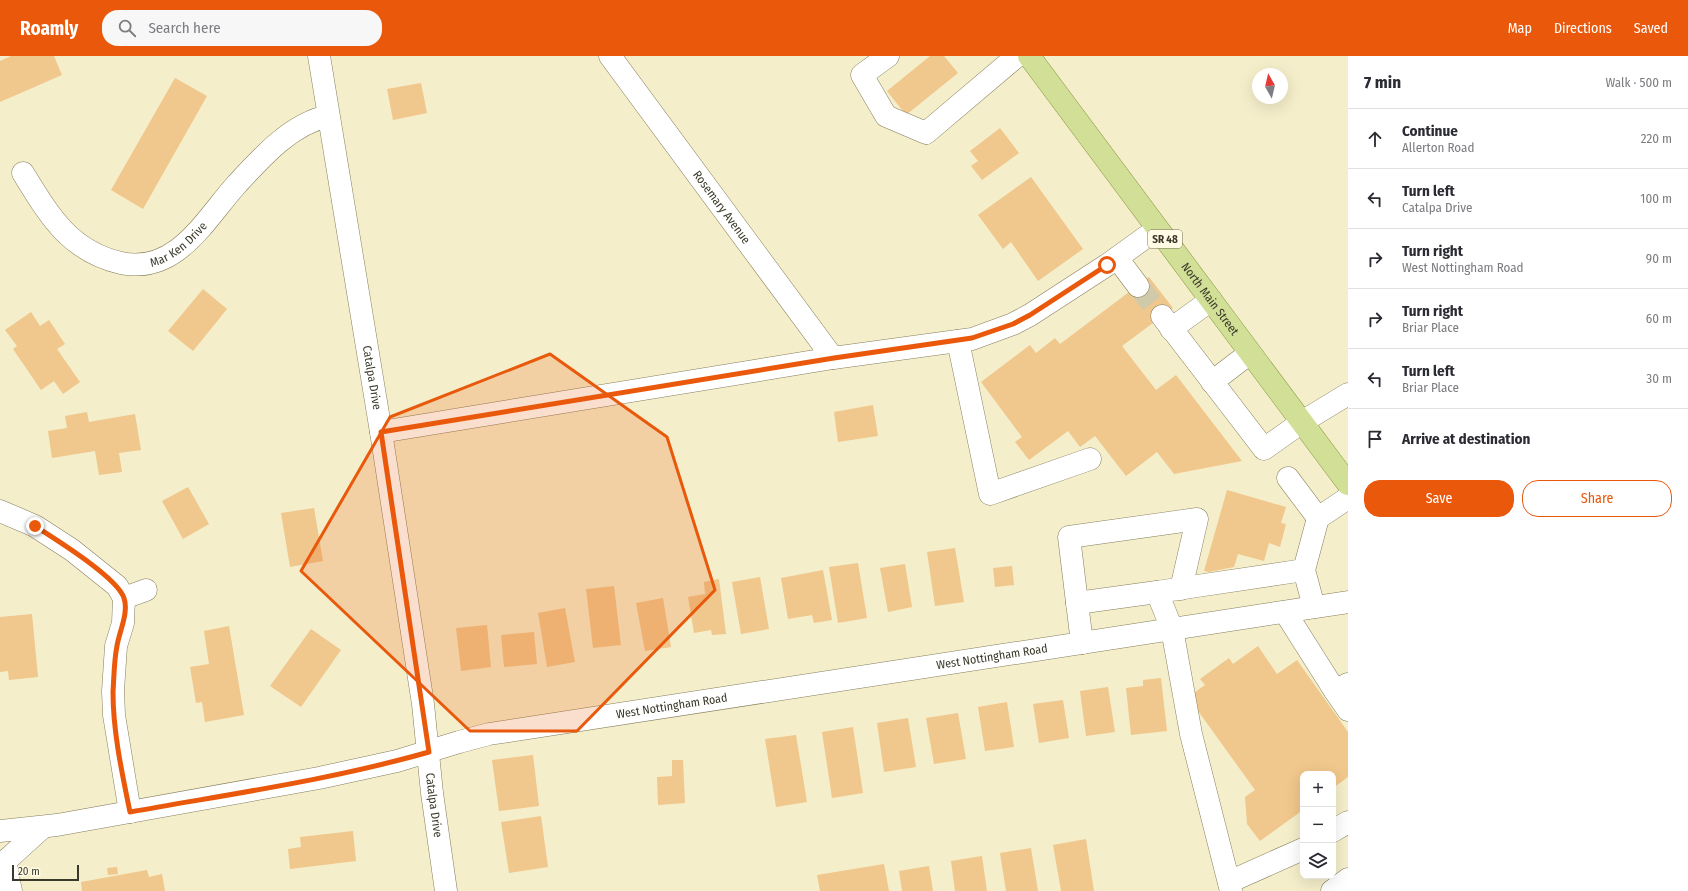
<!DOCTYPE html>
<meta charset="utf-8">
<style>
:root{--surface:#fff;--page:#f7f7f7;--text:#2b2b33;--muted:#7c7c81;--line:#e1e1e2;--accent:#ea580c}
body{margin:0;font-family:"Fira Sans Condensed",sans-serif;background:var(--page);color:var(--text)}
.controls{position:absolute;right:12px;bottom:12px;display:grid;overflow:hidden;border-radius:8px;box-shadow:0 4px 16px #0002}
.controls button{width:36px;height:36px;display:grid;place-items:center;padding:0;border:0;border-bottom:1px solid var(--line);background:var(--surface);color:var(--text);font:20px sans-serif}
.compass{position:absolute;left:1252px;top:12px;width:36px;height:36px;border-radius:50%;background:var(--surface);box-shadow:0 4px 16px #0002;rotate:352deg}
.scale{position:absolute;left:12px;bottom:10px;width:67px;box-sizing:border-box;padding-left:4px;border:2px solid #3a3829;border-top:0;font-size:11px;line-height:14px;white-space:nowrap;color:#3a3829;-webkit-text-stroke:3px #fffbe5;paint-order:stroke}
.stop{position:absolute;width:12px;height:12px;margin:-9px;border:3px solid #ea580c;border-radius:50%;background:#fff}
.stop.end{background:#ea580c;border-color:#fff;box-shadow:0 1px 4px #0008}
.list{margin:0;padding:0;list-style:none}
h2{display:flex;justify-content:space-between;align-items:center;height:52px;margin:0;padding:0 16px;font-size:17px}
h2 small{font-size:13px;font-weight:400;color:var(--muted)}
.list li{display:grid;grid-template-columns:26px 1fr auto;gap:12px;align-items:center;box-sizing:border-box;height:60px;padding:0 16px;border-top:1px solid var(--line)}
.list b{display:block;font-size:15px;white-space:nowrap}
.list p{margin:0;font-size:13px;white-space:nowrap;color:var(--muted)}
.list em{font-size:13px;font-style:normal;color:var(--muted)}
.actions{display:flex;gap:8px;padding:12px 16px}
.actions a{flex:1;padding:9px 0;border:1px solid var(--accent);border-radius:16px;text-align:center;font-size:14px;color:var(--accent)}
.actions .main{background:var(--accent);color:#fff}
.icon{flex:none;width:22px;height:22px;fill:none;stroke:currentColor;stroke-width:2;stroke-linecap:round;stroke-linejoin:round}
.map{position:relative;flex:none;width:1348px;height:835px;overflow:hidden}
header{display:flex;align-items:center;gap:24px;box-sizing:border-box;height:56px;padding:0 20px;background:var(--accent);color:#fff}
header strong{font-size:19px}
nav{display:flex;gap:22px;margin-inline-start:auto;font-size:14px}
.search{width:280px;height:36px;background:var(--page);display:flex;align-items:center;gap:10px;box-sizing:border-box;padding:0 14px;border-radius:16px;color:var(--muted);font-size:15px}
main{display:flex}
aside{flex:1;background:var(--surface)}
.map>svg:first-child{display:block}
.building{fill:#f0c78c}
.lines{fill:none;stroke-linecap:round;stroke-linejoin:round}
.minor-tunnel{stroke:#d0caaa;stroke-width:22;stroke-dasharray:22 11;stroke-linecap:butt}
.minor-casing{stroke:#857e5d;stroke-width:23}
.major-casing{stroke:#899842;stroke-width:23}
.minor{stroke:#fff;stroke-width:22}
.major{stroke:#d1e096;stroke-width:22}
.route{stroke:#ea580c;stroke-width:5}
.marked{fill:#e8590c;fill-opacity:0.2;stroke:#e8590c;stroke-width:3;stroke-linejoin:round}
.labels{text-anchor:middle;stroke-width:3;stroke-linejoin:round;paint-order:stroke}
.shield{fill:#fffbe5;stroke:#757261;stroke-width:1}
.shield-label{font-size:11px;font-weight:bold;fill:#3a3829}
.street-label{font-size:12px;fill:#3a3829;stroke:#fffbe5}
</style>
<header>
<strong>Roamly</strong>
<div class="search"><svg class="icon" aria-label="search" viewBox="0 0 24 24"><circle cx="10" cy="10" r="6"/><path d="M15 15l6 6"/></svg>Search here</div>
<nav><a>Map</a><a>Directions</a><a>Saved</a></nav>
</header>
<main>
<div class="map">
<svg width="1348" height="835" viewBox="0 0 1348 835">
<rect width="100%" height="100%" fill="#f5eeca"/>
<path class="building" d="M11,0H54L62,19L0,46V5Z
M930,0H944L958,17L906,59L887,35Z
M175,22L207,40L143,153L111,134Z
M421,27L427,57L393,64L387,33Z
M1000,72L1019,97L982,124L971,110L978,105L970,95Z
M1031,121L1083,193L1038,225L1011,186L1003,193L978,159Z
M1149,221L1173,252L1122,290L1156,334L1176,319L1242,405L1174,418L1157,396L1126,420L1095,380L1080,391L1068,375L1029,404L1015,386L1022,381L981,326L1030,289L1036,297L1055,282L1060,288Z
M203,233L227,253L193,295L168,275Z
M31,256L40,270L49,264L65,288L57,293L80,326L63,338L54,325L41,334L13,293L17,290L5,274Z
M873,349L878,380L838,386L834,356Z
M87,356L89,366L135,358L141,394L119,397L122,416L99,419L95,395L52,402L48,375L67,372L65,360Z
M188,431L209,468L183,483L162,445Z
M1227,434L1286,451L1281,467L1286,468L1280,491L1269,487L1264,505L1238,498L1234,511L1209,516L1204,515Z
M314,452L323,505L290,511L281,457Z
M955,492L964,546L935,550L927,496Z
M858,507L867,562L838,567L829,511Z
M905,508L912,551L888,556L880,512Z
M1012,510L1014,529L995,531L993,512Z
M823,514L832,564L814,567L812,559L788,563L781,522Z
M760,521L769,573L741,578L732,526Z
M719,523L726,578L712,579L711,574L694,577L688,541L705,538L704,526Z
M614,530L621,589L593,592L586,533Z
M663,542L671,591L645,595L636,547Z
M565,552L575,606L547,611L538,557Z
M32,558L38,621L9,624L8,615L0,616V561Z
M487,569L491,611L461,615L456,572Z
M229,570L244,659L205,666L202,646L196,647L190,611L209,608L204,575Z
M311,573L341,594L301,651L270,630Z
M534,576L537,608L504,611L501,579Z
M1258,590L1277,618L1297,604L1348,676V721L1333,732V718H1303V754L1260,785L1247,768L1245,741L1255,734L1188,641L1205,629L1200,623L1229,602L1233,608Z
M1161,622L1167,675L1131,679L1126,632L1143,630V624Z
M1108,631L1115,676L1086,680L1080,635Z
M1063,644L1069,682L1039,687L1033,648Z
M1007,646L1014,691L985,695L978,651Z
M958,657L966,703L934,708L926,662Z
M908,662L916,711L884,716L877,667Z
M853,671L863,737L832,742L822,676Z
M796,679L807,746L776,751L765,683Z
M533,699L539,750L499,755L492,704Z
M672,704H683L685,747L658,749L657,721L672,720Z
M541,760L548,811L509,817L501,766Z
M353,775L356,805L290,813L288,793L301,791L300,781Z
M1086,783L1094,835H1061L1053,789Z
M1031,792L1038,835H1006L1000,797Z
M982,800L987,835H955L951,805Z
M884,808L889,835H820L817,819Z
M929,810L933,835H902L899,815Z
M117,811L118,818L108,819L107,812Z
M147,814L149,821L162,818L165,835H82L81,826Z"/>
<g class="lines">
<path class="minor-tunnel" d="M1138,230L1162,260"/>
<g class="minor-casing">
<g id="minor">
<path id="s1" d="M319,0L381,376L423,648L432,737L446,835"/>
<path id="s2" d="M610,0L833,302"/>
<path d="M888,0L862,19L886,60L926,77L1017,0"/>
<path id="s3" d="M23,117C49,159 69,195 121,207C177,219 206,162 237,128C262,101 291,68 328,60"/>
<path d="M1117,202L1138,230"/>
<path d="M1162,260L1264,393L1302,366L1348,338"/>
<path d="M1171,273L1211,244"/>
<path d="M958,285L990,438L1090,403"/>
<path d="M1212,326L1250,297"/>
<path d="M381,376L833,302L972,283L1013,268L1030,259L1107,209L1157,173"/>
<path d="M1288,422L1318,462"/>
<path d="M0,455L35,470L72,494L117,530L124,542L123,567L116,590L113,635L114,659L130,756"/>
<path d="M124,542L146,534"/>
<path d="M1077,547L1157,536"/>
<path d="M1314,551L1304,514L1318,462L1348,442"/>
<path d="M1285,556L1335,635L1348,628"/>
<path d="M1082,587L1069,481L1197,463L1181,533"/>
<path d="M1335,635L1348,654"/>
<path id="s4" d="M0,775L57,769L319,722L397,705L459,686L489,678L1348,546"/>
<path d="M1333,775L1348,766"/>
<path d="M5,806L11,835"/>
<path d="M0,810L43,771"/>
<path d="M1229,826L1303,793"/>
<path d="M1231,835L1191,678L1172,573L1157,536L1304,514"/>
<path d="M1332,835L1348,823"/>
</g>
</g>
<g class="major-casing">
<g id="major">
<path id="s5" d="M1029,0L1348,428"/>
</g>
</g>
<use href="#minor" class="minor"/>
<use href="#major" class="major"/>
</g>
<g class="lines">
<path class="route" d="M35,470C55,483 117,521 124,542C129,557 119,576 117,590C114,604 114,621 113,636C113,676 122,717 130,756C230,738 331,724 429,696L381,376L834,302L972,282L1013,268L1030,259L1107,209"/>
</g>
<path class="marked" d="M550,298L667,381L715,534L577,675H470L301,515L390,361Z"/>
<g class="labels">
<rect class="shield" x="1148" y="174" width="34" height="18" rx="3"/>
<g class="shield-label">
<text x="1165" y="187">SR 48</text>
</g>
<g class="street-label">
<text dy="4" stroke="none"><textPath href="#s2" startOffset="188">Rosemary Avenue</textPath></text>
<text dy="4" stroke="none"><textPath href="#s3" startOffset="201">Mar Ken Drive</textPath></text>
<text dy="4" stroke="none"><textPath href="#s5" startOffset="303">North Main Street</textPath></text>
<text dy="4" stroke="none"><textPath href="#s1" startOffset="326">Catalpa Drive</textPath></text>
<text dy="4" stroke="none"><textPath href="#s4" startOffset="1008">West Nottingham Road</textPath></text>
<text dy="4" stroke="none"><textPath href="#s4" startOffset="684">West Nottingham Road</textPath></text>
<text dy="4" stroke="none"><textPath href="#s1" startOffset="758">Catalpa Drive</textPath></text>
</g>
</g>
</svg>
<div class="controls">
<button>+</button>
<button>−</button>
<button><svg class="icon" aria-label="layers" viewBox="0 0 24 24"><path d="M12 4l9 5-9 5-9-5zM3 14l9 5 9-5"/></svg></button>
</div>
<svg class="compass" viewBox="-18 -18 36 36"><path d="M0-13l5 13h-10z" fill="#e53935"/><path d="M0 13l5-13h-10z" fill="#7c7c81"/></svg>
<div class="scale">20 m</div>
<div class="stop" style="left:1107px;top:209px"></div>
<div class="stop end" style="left:35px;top:470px"></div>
</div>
<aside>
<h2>7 min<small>Walk · 500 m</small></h2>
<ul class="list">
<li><svg class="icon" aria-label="ahead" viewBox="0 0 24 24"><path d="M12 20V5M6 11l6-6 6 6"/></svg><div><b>Continue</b><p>Allerton Road</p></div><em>220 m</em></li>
<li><svg class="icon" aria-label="left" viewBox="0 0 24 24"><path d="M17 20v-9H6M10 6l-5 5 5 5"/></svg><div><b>Turn left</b><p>Catalpa Drive</p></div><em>100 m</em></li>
<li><svg class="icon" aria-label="right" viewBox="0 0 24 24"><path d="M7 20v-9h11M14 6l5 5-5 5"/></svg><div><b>Turn right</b><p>West Nottingham Road</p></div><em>90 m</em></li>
<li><svg class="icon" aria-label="right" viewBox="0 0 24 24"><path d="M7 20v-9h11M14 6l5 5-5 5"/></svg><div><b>Turn right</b><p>Briar Place</p></div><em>60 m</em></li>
<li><svg class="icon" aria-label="left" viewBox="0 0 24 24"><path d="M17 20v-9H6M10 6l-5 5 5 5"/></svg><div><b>Turn left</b><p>Briar Place</p></div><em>30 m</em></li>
<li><svg class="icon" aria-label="arrive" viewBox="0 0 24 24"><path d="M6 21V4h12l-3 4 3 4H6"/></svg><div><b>Arrive at destination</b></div></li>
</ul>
<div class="actions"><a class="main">Save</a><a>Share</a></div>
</aside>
</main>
